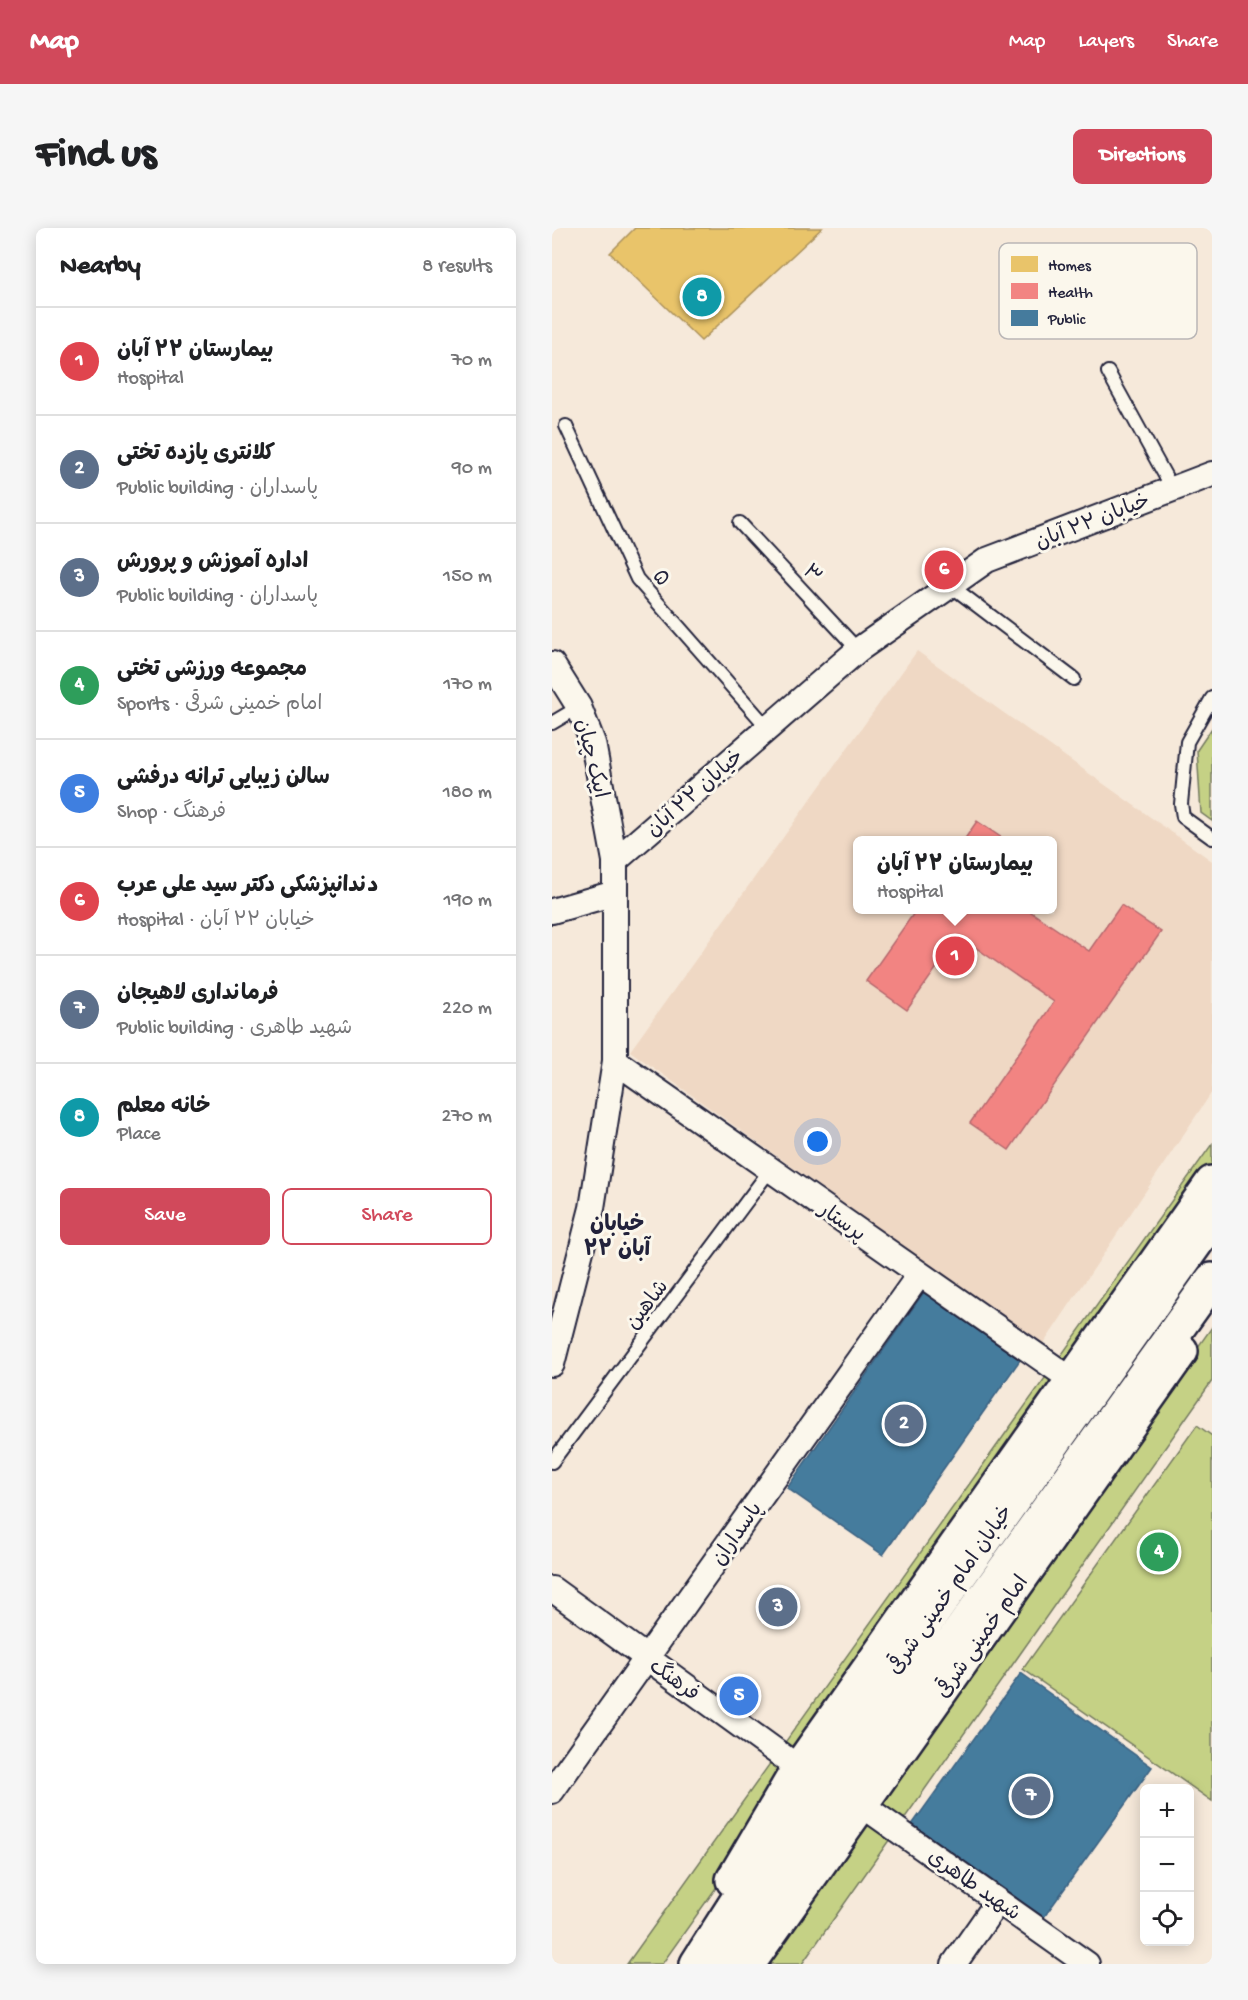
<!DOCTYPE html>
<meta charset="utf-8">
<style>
:root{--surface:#fff;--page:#f6f6f6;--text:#202124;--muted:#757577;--line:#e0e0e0;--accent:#d1495b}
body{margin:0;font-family:"Gochi Hand","Playpen Sans Arabic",sans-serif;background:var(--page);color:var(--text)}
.controls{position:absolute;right:18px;bottom:18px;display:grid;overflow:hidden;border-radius:9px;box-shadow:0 3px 15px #0003}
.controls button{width:54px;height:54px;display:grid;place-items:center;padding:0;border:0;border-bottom:2px solid var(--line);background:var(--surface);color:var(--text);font:30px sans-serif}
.you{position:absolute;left:266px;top:914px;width:21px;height:21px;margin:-15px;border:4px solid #fff;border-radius:50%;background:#1a73e8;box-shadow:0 0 0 9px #1a73e833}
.badge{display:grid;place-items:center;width:39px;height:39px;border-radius:50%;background:var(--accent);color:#fff;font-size:20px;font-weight:700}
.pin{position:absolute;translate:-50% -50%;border:3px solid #fff;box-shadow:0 2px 6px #0006}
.popup{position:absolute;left:301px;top:608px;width:204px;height:78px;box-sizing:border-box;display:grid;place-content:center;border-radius:9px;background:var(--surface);filter:drop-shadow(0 2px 4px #0005);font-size:20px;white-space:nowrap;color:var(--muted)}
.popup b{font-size:22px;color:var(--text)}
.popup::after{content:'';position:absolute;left:50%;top:100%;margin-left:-12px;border:12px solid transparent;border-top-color:var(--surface)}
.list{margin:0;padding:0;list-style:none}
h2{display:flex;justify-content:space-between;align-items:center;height:78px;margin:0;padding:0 24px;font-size:26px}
h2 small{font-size:20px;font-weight:400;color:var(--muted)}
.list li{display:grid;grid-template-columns:39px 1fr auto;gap:18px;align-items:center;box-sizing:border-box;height:108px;padding:0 24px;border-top:2px solid var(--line)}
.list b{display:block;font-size:22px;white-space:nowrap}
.list p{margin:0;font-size:20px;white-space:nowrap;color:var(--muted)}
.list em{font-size:20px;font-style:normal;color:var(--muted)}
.actions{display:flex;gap:12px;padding:18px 24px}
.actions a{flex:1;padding:14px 0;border:2px solid var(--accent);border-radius:9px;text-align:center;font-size:21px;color:var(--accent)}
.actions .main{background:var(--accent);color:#fff}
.icon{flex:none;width:33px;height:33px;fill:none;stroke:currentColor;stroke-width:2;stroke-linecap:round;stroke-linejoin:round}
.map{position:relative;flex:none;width:660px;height:1736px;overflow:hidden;border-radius:9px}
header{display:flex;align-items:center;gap:36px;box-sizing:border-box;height:84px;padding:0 30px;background:var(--accent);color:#fff}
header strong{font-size:28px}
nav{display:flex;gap:33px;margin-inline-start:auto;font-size:21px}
.intro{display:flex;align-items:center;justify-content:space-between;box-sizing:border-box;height:144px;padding:0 36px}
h1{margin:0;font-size:42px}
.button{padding:15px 27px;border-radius:9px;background:var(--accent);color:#fff;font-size:21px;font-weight:700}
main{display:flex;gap:36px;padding:0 36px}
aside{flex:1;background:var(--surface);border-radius:9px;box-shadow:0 3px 15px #0003}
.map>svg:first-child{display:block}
.built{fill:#efd8c4;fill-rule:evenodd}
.green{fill:#c5d185;stroke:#747a60;stroke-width:1.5}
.homes{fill:#e9c46a;stroke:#ad935c;stroke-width:1.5}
.health{fill:#f28482;stroke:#b4676d;stroke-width:1.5}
.public{fill:#457b9d;stroke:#3a6080;stroke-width:1.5}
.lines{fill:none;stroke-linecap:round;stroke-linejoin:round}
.lane-casing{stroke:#22223b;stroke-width:16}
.street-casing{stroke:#22223b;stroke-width:28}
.secondary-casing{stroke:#22223b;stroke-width:38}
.primary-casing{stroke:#22223b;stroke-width:38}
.lane{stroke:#fbf7ec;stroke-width:12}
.street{stroke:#fbf7ec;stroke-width:24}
.secondary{stroke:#fbf7ec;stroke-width:33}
.primary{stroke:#fbf7ec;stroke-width:33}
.labels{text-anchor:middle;stroke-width:6;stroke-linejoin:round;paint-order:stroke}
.street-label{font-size:21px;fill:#22223b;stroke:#fbf7ec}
.neighbourhood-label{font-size:22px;font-weight:bold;fill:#22223b;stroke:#fbf7ec}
.key{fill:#fbf7ec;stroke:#bab7b7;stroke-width:1.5}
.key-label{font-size:16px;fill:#22223b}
</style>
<header>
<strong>Map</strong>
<nav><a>Map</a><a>Layers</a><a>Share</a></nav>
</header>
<div class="intro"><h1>Find us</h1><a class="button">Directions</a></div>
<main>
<aside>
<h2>Nearby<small>8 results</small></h2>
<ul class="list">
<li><span class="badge" style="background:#e0444e">1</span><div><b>بیمارستان ۲۲ آبان</b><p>Hospital</p></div><em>70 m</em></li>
<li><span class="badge" style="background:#5c6f8a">2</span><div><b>کلانتری یازده تختی</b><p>Public building · پاسداران</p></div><em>90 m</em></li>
<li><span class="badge" style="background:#5c6f8a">3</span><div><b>اداره آموزش و پرورش</b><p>Public building · پاسداران</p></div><em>150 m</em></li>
<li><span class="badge" style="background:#2e9e5b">4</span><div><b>مجموعه ورزشی تختی</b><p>Sports · امام خمینی شرقی</p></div><em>170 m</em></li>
<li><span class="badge" style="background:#3f7fe0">5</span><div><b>سالن زیبایی ترانه درفشی</b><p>Shop · فرهنگ</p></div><em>180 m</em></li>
<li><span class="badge" style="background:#e0444e">6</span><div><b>دندانپزشکی دکتر سید علی عرب</b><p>Hospital · خیابان ۲۲ آبان</p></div><em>190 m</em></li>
<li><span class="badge" style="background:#5c6f8a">7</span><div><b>فرمانداری لاهیجان</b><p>Public building · شهید طاهری</p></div><em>220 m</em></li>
<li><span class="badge" style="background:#0f9aa8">8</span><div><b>خانه معلم</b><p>Place</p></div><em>270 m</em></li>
</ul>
<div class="actions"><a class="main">Save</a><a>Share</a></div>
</aside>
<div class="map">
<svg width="660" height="1736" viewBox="0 0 660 1736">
<rect width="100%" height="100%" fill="#f6e9da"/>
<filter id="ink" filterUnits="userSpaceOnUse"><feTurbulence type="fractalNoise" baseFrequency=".0167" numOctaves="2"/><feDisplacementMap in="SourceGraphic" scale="12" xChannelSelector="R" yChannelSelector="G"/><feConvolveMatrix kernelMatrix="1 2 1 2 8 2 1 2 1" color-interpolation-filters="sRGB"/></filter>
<g filter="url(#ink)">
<path class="built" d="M365,423L660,633V864L490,1118L78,823ZM306,612H500V682H306Z"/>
<path class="green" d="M660,500V593L649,585L645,522Z
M660,916V960L110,1736H75Z
M660,1099V1153L250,1736H211Z
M645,1197L660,1208V1573L471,1441Z"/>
<path class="homes" d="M83,0H270L149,113L58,25Z"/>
<path class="health" d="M425,593L453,612H412Z
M569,677L609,704L457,922L418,895L502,774L407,708L355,782L314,753L364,682H476L537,723Z"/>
<path class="public" d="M372,1064L468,1132L331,1327L235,1260Z
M469,1445L600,1539L490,1692L359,1598Z"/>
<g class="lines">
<g class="lane-casing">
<path id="lane" d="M556,144L621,262
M14,198L85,351L215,499
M188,295L306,422
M398,357L522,451
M660,470L635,514L629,576L631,589L660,610
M0,495L27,479
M0,1234L218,942"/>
</g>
<g class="street-casing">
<path id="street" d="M0,436L27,479L41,515L63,633V833L40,980L0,1136
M63,633L306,422L435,332L660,246
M0,683L63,665
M63,833L520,1152
M0,1361L247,1540
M0,1563L367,1047
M310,1577L535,1736
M402,1736L446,1673"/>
</g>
<g class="secondary-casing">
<path id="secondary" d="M181,1652L247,1540L660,955
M196,1736L629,1123"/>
</g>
<g class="primary-casing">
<path id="primary" d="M145,1736L265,1548L660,992
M170,1736L660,1052"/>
</g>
<use href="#lane" class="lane"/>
<use href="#street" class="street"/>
<use href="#secondary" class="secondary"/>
<use href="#primary" class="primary"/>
</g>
</g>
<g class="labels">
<g class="street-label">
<text transform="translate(540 292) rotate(-21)" y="7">خیابان ۲۲ آبان</text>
<text transform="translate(261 345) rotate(47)" y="7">۳</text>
<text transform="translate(110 349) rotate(51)" y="7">۵</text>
<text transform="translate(41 530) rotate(76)" y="7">ایپک چیان</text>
<text transform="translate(142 564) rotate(-41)" y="7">خیابان ۲۲ آبان</text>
<text transform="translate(291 993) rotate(35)" y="7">پرستار</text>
<text transform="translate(94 1076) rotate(-53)" y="7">شاهین</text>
<text transform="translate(184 1305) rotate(-55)" y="7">پاسداران</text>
<text transform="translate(397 1361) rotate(-55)" y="7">خیابان امام خمینی شرقی</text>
<text transform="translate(429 1408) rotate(-55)" y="7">امام خمینی شرقی</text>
<text transform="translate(123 1451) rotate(36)" y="7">فرهنگ</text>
<text transform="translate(423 1656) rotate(35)" y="7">شهید طاهری</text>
</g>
<g class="neighbourhood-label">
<text x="65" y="1002">خیابان<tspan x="65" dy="25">۲۲ آبان</tspan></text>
</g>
</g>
<rect x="447" y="15" width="198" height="96" rx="9" class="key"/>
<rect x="459" y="28" width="27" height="16" fill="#e9c46a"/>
<rect x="459" y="55" width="27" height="16" fill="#f28482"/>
<rect x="459" y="82" width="27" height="16" fill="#457b9d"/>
<g class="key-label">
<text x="496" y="42">Homes</text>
<text x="496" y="69">Health</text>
<text x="496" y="96">Public</text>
</g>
</svg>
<div class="controls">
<button>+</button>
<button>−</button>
<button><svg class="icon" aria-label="locate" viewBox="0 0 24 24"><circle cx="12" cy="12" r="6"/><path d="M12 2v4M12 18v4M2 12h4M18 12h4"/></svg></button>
</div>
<div class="you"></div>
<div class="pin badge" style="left:403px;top:728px;background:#e0444e">1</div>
<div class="popup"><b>بیمارستان ۲۲ آبان</b>Hospital</div>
<div class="pin badge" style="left:352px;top:1196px;background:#5c6f8a">2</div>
<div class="pin badge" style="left:226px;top:1379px;background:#5c6f8a">3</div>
<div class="pin badge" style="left:607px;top:1324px;background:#2e9e5b">4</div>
<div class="pin badge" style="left:187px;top:1468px;background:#3f7fe0">5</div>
<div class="pin badge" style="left:392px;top:342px;background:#e0444e">6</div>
<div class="pin badge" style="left:479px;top:1568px;background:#5c6f8a">7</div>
<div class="pin badge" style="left:150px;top:69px;background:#0f9aa8">8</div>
</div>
</main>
